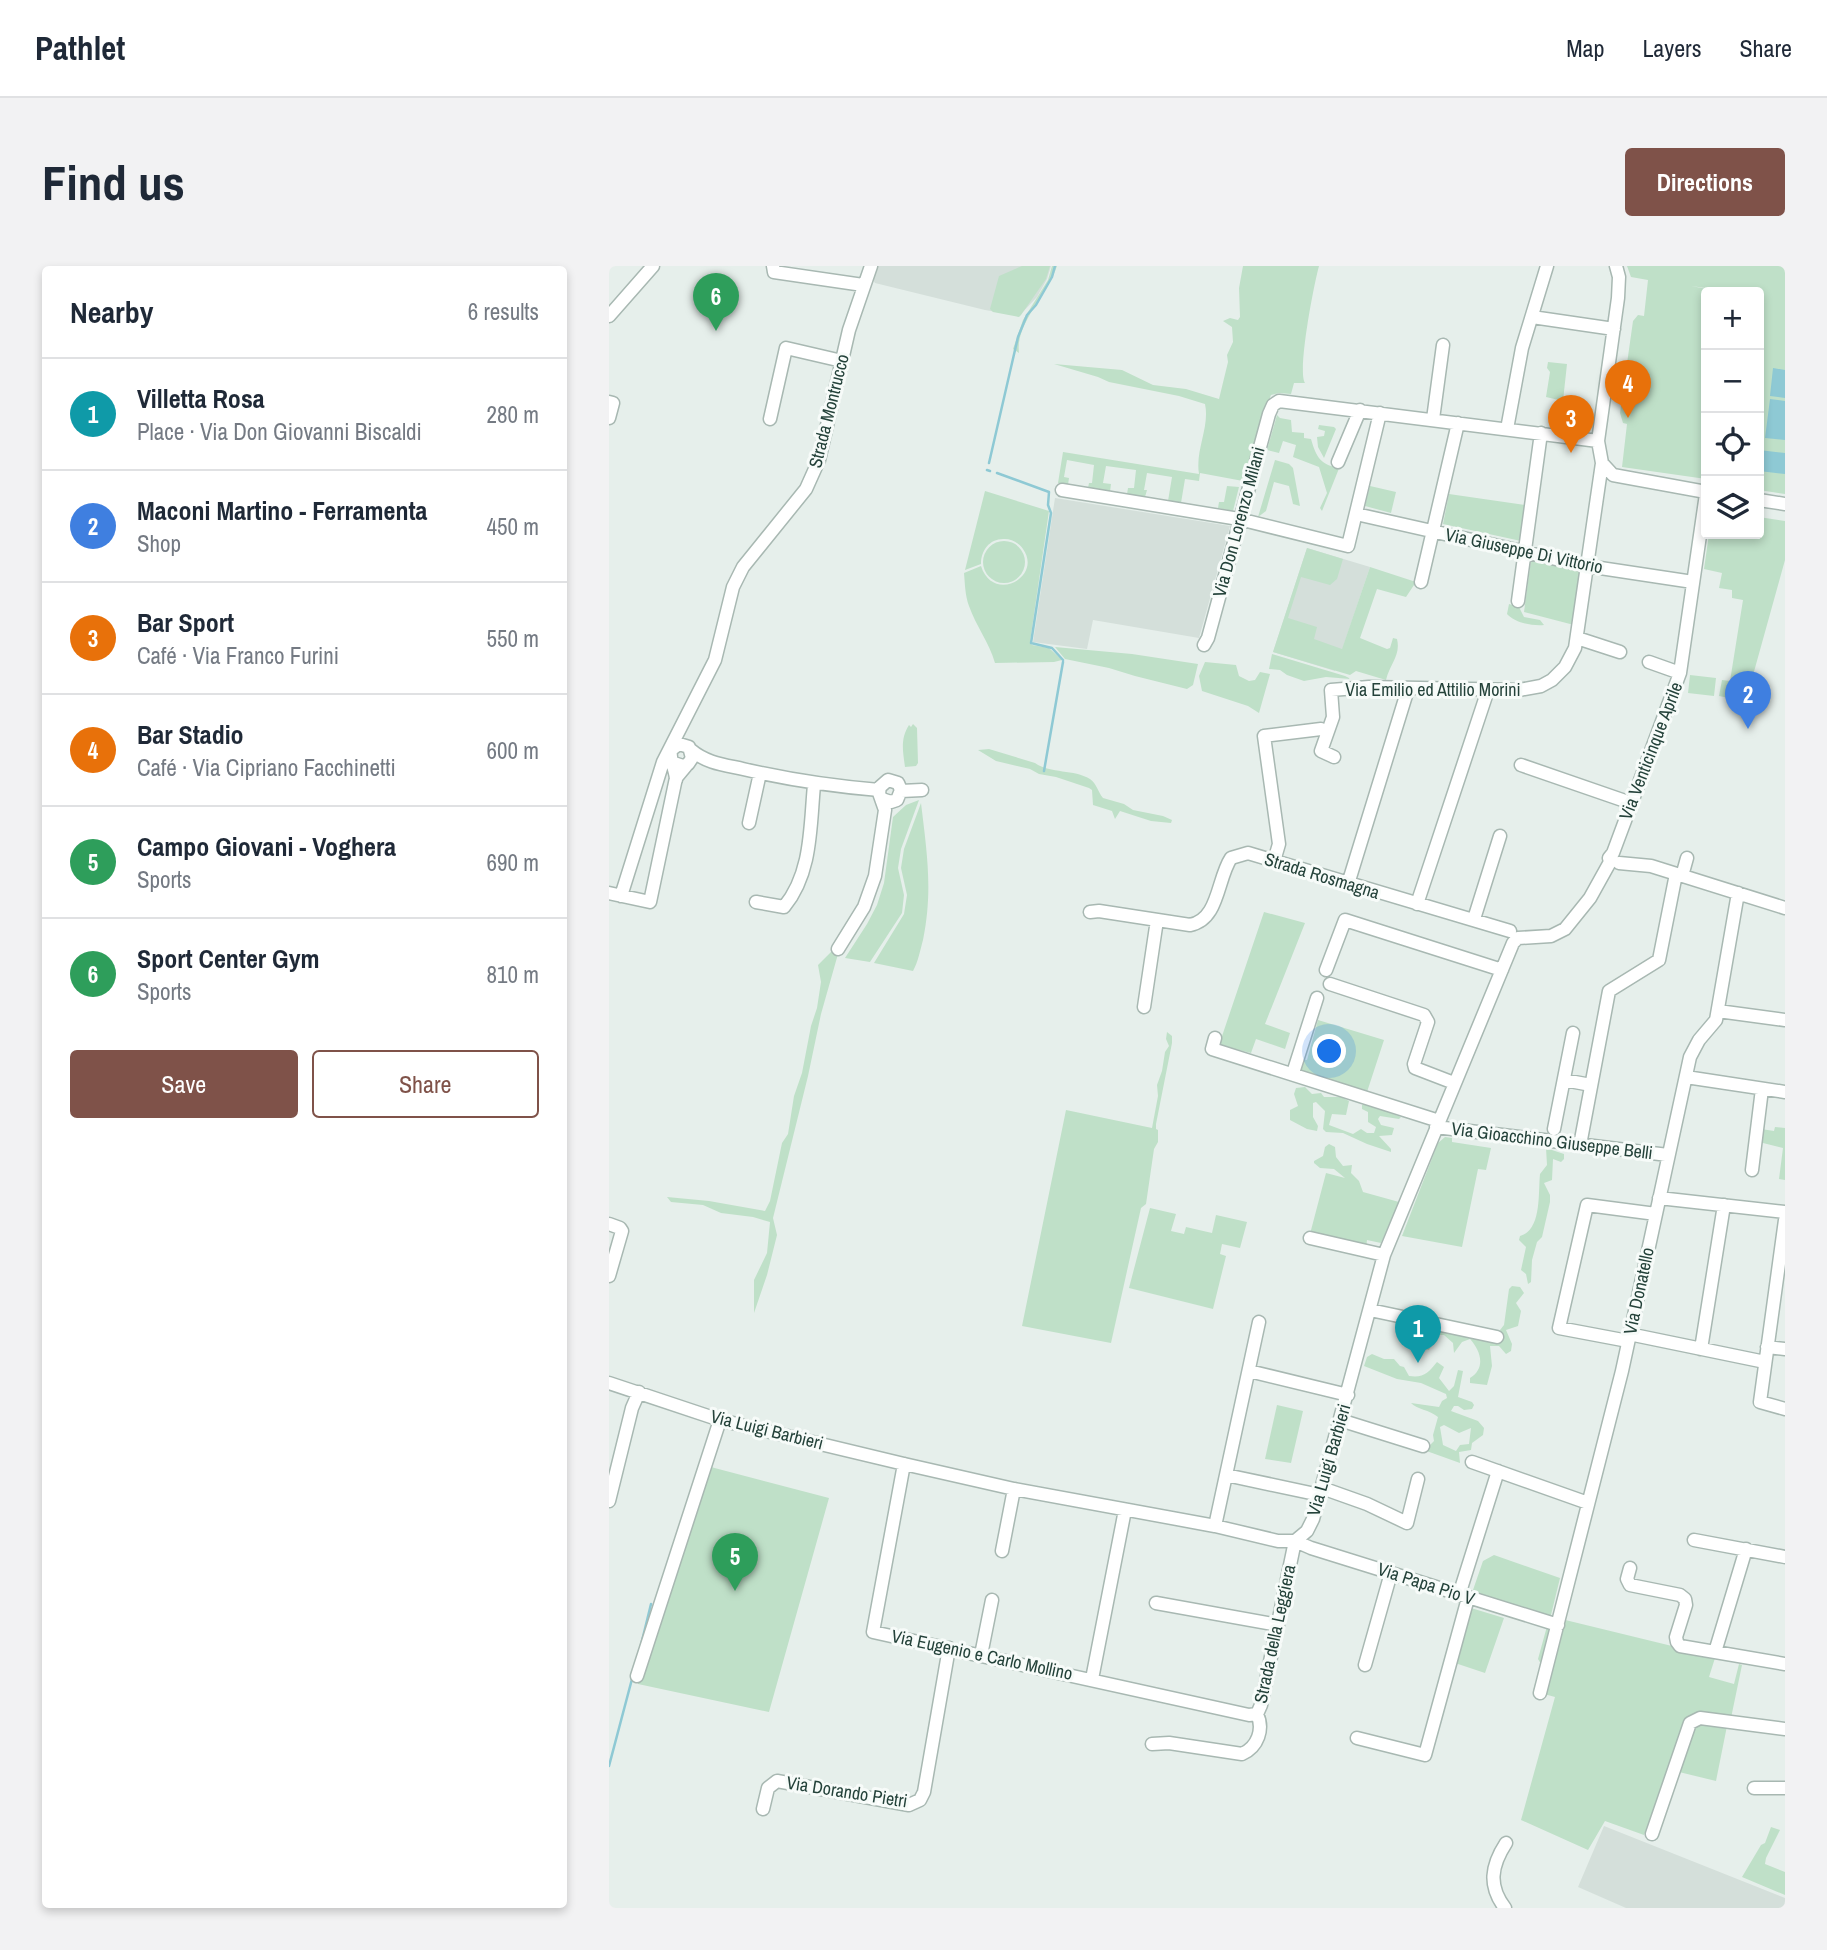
<!DOCTYPE html>
<meta charset="utf-8">
<style>
:root{--surface:#fff;--page:#f2f2f3;--text:#1f2937;--muted:#747a83;--line:#e0e1e3;--accent:#7f5249}
body{margin:0;font-family:"Archivo Narrow",sans-serif;background:var(--page);color:var(--text)}
.controls{position:absolute;right:21px;top:21px;display:grid;overflow:hidden;border-radius:7px;box-shadow:0 4px 10px #0003}
.controls button{width:63px;height:63px;display:grid;place-items:center;padding:0;border:0;border-bottom:2px solid var(--line);background:var(--surface);color:var(--text);font:35px sans-serif}
.you{position:absolute;left:721px;top:786px;width:24px;height:24px;margin:-18px;border:5px solid #fff;border-radius:50%;background:#1a73e8;box-shadow:0 0 0 10px #1a73e833}
.badge{display:grid;place-items:center;width:46px;height:46px;border-radius:50%;background:var(--accent);color:#fff;font-size:23px;font-weight:700}
.pin{position:absolute;translate:-50% -58px;filter:drop-shadow(0 2px 4px #0008)}
.pin::after{content:'';position:absolute;top:37px;width:24px;height:21px;background:inherit;clip-path:polygon(0 0,100% 0,50% 100%)}
.list{margin:0;padding:0;list-style:none}
h2{display:flex;justify-content:space-between;align-items:center;height:91px;margin:0;padding:0 28px;font-size:30px}
h2 small{font-size:23px;font-weight:400;color:var(--muted)}
.list li{display:grid;grid-template-columns:46px 1fr auto;gap:21px;align-items:center;box-sizing:border-box;height:112px;padding:0 28px;border-top:2px solid var(--line)}
.list b{display:block;font-size:26px;white-space:nowrap}
.list p{margin:0;font-size:23px;white-space:nowrap;color:var(--muted)}
.list em{font-size:23px;font-style:normal;color:var(--muted)}
.actions{display:flex;gap:14px;padding:21px 28px}
.actions a{flex:1;padding:16px 0;border:2px solid var(--accent);border-radius:7px;text-align:center;font-size:24px;color:var(--accent)}
.actions .main{background:var(--accent);color:#fff}
.icon{flex:none;width:38px;height:38px;fill:none;stroke:currentColor;stroke-width:2;stroke-linecap:round;stroke-linejoin:round}
.map{position:relative;flex:none;width:1176px;height:1642px;overflow:hidden;border-radius:7px}
header{display:flex;align-items:center;gap:42px;box-sizing:border-box;height:98px;padding:0 35px;background:var(--surface);border-bottom:2px solid var(--line)}
header strong{font-size:33px}
nav{display:flex;gap:38px;margin-inline-start:auto;font-size:24px}
.intro{display:flex;align-items:center;justify-content:space-between;box-sizing:border-box;height:168px;padding:0 42px}
h1{margin:0;font-size:49px}
.button{padding:18px 32px;border-radius:7px;background:var(--accent);color:#fff;font-size:24px;font-weight:700}
main{display:flex;gap:42px;padding:0 42px}
aside{flex:1;background:var(--surface);border-radius:7px;box-shadow:0 4px 10px #0003}
.map>svg:first-child{display:block}
.built{fill:#d4dfda}
.green{fill:#bfe0c8;fill-rule:evenodd}
.water{fill:#8ec9d4}
.lines{fill:none;stroke-linecap:round;stroke-linejoin:round}
.stream{stroke:#8ec9d4;stroke-width:2.5}
.minor-casing{stroke:#a8b8b2;stroke-width:15}
.minor{stroke:#fff;stroke-width:12}
.labels{text-anchor:middle;stroke-width:6;stroke-linejoin:round;paint-order:stroke}
.street-label{font-size:18px;fill:#24423a;stroke:#f7fbf9}
</style>
<header>
<strong>Pathlet</strong>
<nav><a>Map</a><a>Layers</a><a>Share</a></nav>
</header>
<div class="intro"><h1>Find us</h1><a class="button">Directions</a></div>
<main>
<aside>
<h2>Nearby<small>6 results</small></h2>
<ul class="list">
<li><span class="badge" style="background:#0f9aa8">1</span><div><b>Villetta Rosa</b><p>Place · Via Don Giovanni Biscaldi</p></div><em>280 m</em></li>
<li><span class="badge" style="background:#3f7fe0">2</span><div><b>Maconi Martino - Ferramenta</b><p>Shop</p></div><em>450 m</em></li>
<li><span class="badge" style="background:#e8710a">3</span><div><b>Bar Sport</b><p>Café · Via Franco Furini</p></div><em>550 m</em></li>
<li><span class="badge" style="background:#e8710a">4</span><div><b>Bar Stadio</b><p>Café · Via Cipriano Facchinetti</p></div><em>600 m</em></li>
<li><span class="badge" style="background:#2e9e5b">5</span><div><b>Campo Giovani - Voghera</b><p>Sports</p></div><em>690 m</em></li>
<li><span class="badge" style="background:#2e9e5b">6</span><div><b>Sport Center Gym</b><p>Sports</p></div><em>810 m</em></li>
</ul>
<div class="actions"><a class="main">Save</a><a>Share</a></div>
</aside>
<div class="map">
<svg width="1176" height="1642" viewBox="0 0 1176 1642">
<rect width="100%" height="100%" fill="#e6efeb"/>
<path class="built" d="M268,0H442L438,13L428,31L410,50L376,44L266,17L263,12Z
M446,232L621,260L590,372L484,354L478,383L424,376Z
M698,282L761,301L726,405L664,386Z
M995,1560L1176,1632V1642H1017L969,1621Z"/>
<path class="green" d="M413,0H441L437,13L412,49L410,51L384,46L381,43L390,10Z
M443,0H448C439,28 406,58 410,87L404,83L414,54L439,14Z
M634,0H710C705,18 688,105 696,117H685L682,128L670,127L662,129L651,157L637,213L634,215L591,207L590,215L576,213L572,237L559,235L563,211L538,207L535,224H538L536,231L518,228L519,222H525L527,204L497,200L494,217L502,218L501,226L479,222L480,217H483L485,199L458,194L455,211L460,212L459,219L449,217L454,186L590,208C586,184 601,161 596,138L570,130L500,116L489,111L445,98L513,104L544,119L577,123L610,133L619,96L618,89L624,76L623,61L614,55L621,52L629,54L631,51L630,22Z
M1018,0H1176V228L1150,224V26H1126L1082,20L1115,26H1097V213L1013,201L1018,158L1014,157L1011,147L1024,55L1029,49L1035,50L1039,14L1022,11Z
M939,96L958,98L954,135L937,131L941,106L938,102Z
M668,149L671,152L682,154L683,166L695,167V172L702,173C706,187 710,198 726,201L733,195L713,245L711,242L718,227L710,201L684,191L687,179L674,175L670,187L658,184Z
M710,159L725,161L727,163L715,192L709,181L708,171L715,170L716,165L709,163Z
M666,194L680,198L684,202L691,240L684,238L680,220L665,216L657,245L649,251Z
M618,220L630,221L624,245L609,242L610,236H615Z
M761,220L787,226L782,247L756,240Z
M376,225L440,245L421,376L423,379L440,382L453,394L445,396L386,397C380,376 367,360 360,340C356,329 356,318 355,307L372,300C384,338 434,311 414,283C410,277 403,273 396,273C381,272 372,284 372,298L356,304Z
M840,228L916,239L912,275L834,258Z
M1150,251L1176,255V294L1141,420L1136,419V416L1125,415L1120,432L1110,430L1113,414L1121,415L1134,334L1123,332V324L1110,322L1113,307L1095,303L1100,268H1150Z
M374 296a21 21 0 1 1 42 0a21 21 0 1 1-42 0Z
M698,282L734,293L728,313L721,319L692,311L679,352L708,361L705,373L733,383L761,301L807,316L797,331L768,323L751,372L778,383L781,382L784,372L788,373C792,389 781,398 777,414L747,405L741,409L664,386Z
M922,294L973,303L965,359L915,346Z
M900,338L910,341L915,351L931,354L935,359C923,360 906,357 898,348Z
M446,381L523,388L589,398L584,419L578,423L526,410L500,402L456,393Z
M663,388L736,410L742,413L717,411L695,415L678,409L671,404L660,403Z
M596,396L627,399L630,410L640,415L646,414L651,406L661,408L650,447L639,440L593,425L590,410Z
M1081,409L1107,412L1105,430L1079,427Z
M304,458L308,462L309,497L307,500L296,501C294,486 291,473 300,459L302,461Z
M380,483L426,497C442,508 465,503 481,513C488,518 489,526 494,532L515,538L524,544L554,550L563,554L562,557L542,555L511,545L506,553L503,545L484,539L483,524L480,522L447,511L430,508L421,503L387,495L369,484Z
M310,534L292,583L289,602L295,629L293,647L261,696L236,692L258,658L268,639L275,617L284,551L297,539Z
M312,537C318,587 324,625 314,674C311,685 309,696 304,705L265,697L295,648L298,629L292,602L295,583Z
M655,646L696,657L656,758L681,767L676,783L647,773L642,787L610,779Z
M223,685L229,688L212,748L199,810L164,952L168,969L158,1009L145,1047V1014L158,987L161,956L144,951L112,947L94,939L62,936L58,931L100,935L156,945L161,935L173,877L179,868L185,830L193,807L202,760L208,742L212,716L209,699Z
M709,754L775,774L758,826L689,805L692,793L698,794Z
M558,766L563,770V777L547,858V863L549,864V876L545,883L537,938L532,942L502,1077L413,1060L457,844L543,862L549,830L548,819L553,805L556,786L560,780L557,773Z
M696,821L703,828L712,827L715,831H732L740,835L737,849L723,848L720,859L744,868L752,863L758,867H765L767,861L759,856V846L753,843V839L757,838L792,851L790,853L771,850L769,853L772,859L785,862L783,869L770,870L782,883V886L758,878L734,867L717,866L714,863L716,845L707,836L704,837V851L709,860L708,865L698,863L681,854V844L689,840L685,828L687,822Z
M1166,861L1176,862V914L1170,913L1174,882L1150,876L1152,863L1165,865Z
M836,871L843,872V876L882,882L877,904L869,903L853,981L793,970L829,877Z
M720,878L726,881L727,891L734,900L743,899L742,907L750,915L754,926L790,936L772,977L758,974L757,982L701,968L717,907L736,912L725,903L711,902L705,897V895L714,890L716,881Z
M937,882L955,888V893L952,896L944,893L943,914L935,917L941,929V936L933,971L928,976L923,994L922,1016L919,1018L917,1008L912,1004L917,981L910,974L911,970C933,964 929,927 931,908L938,899Z
M541,942L567,948L562,965L575,968L577,961L603,967L607,949L638,956L631,982L613,978L611,988L617,990L604,1043L520,1022Z
M903,1020L911,1021L915,1027L907,1037L912,1045L909,1060L897,1064L903,1078L902,1085L897,1088L890,1080H881L883,1100L878,1119L861,1117V1112C877,1102 872,1085 861,1073L853,1076L845,1087L844,1077L835,1069H828L820,1084L816,1083L808,1076L819,1071V1067L798,1060L799,1058L837,1065L846,1069L893,1068L891,1064L895,1059L900,1023Z
M763,1088L775,1093H785L791,1100L795,1101L800,1110C815,1112 819,1107 828,1096L835,1101L830,1112L840,1125L845,1120L849,1104L854,1105L849,1131L863,1136L865,1139L863,1143L855,1144L849,1140H845L842,1145L869,1155L875,1162L874,1169L863,1177L862,1184L850,1186L851,1197L812,1183L820,1180L825,1175L824,1169L829,1151C821,1144 807,1143 802,1137L830,1141L833,1135L838,1132L837,1128L812,1117L788,1113L755,1100L758,1091ZM835,1159L850,1167L862,1162L860,1178L851,1179L847,1185L834,1179L831,1161Z
M668,1139L694,1145L682,1197L656,1193Z
M98,1200L220,1232L160,1446L29,1418Z
M885,1289L951,1312L942,1349L944,1351L1104,1390L1106,1392L1100,1411L1125,1418L1130,1398L1133,1399L1122,1452L1092,1448L1058,1510L1035,1569L996,1555L979,1584L912,1554L946,1431L924,1425L932,1398L929,1393L940,1353L866,1328L864,1324L874,1295Z
M862,1342L895,1352L876,1407L846,1397Z
M1088,1457L1118,1460L1107,1515L1070,1506L1084,1461Z
M1162,1561L1171,1564L1157,1592L1156,1598L1176,1606V1629L1133,1611L1152,1579L1156,1577Z"/>
<path class="water" d="M1164,102L1176,104V132L1161,130Z
M1161,133L1176,135V174L1156,172Z
M1150,184L1176,187V208L1150,205Z"/>
<g class="lines">
<path class="stream" d="M380,197L409,71L418,49L427,39L443,11L446,0
M378,204L381,205
M388,207L440,226L439,239L442,247L422,377L443,382L454,394
M435,505L454,396
M32,1379L42,1338
M0,1500L23,1413"/>
<g class="minor-casing">
<path id="minor" d="M164,0L165,6L254,19
M0,50L44,0
M923,51L1005,63
M0,136L4,137L0,152
M161,153L177,82L233,95
M824,153L834,79
M898,163L913,82L938,0
M989,175L1009,32L1010,11L1007,0
M729,196L751,144
M453,224L630,253L739,280L771,147
M1150,234L1176,238
M747,248L978,300L1084,316
M812,316L849,157
M909,335L932,167
M968,372L1011,386
M595,379L599,372L660,148L664,139L670,135L989,175L993,197L1004,209L1097,226
M1040,396L1071,407
M82,484C97,497 116,499 134,503C181,514 221,520 270,524
M725,491L712,485L724,451L722,424L760,421L910,424L932,420L943,414L956,401L966,382L993,197
M65,497L74,500L79,498L83,492L80,481L70,478L62,484C60,494 67,504 67,514
M912,499L1022,537
M292,525L313,524
M140,557L151,507
M665,595L670,578L655,470L712,463
M1010,597L1042,600L1176,642
M1073,610L1078,592
M739,618L799,423
M0,627L41,636L67,512L77,500
M12,630L54,496L106,394L124,321L134,301L197,223L210,194L240,64L262,0
M147,636L175,641C203,607 201,561 205,519
M808,638L879,424
M481,646L490,645L581,659C610,654 608,613 622,592L639,587L901,665
M865,653L891,570
M229,683L255,641L266,610L276,544L270,527L271,521L279,514L289,517L292,524L288,534L282,536L273,533
M717,704L736,654L893,704
M721,718L815,749L819,756L805,798L806,802L845,817
M535,741L548,654
M1109,745L1176,754
M606,772L603,783L830,855
M684,807L708,732
M1077,811L1176,826
M955,814L982,819
M827,861L1059,889
M945,863L964,767
M971,879L1000,725L1050,694L1067,608
M1143,904L1153,823
M1050,932L1176,946
M1176,954L1151,1136L1176,1143
M0,958L11,962L13,965L0,1010
M701,972L775,989
M761,1044L888,1071
M1020,1068L1156,1096
M1019,1075L950,1062L978,939L1047,948
M1158,1081L1176,1083
M1092,1083L1115,939
M640,1105L739,1129
M0,1117L111,1154L295,1198L405,1223L606,1260L669,1275H686L698,1265L704,1253L775,989L904,677L909,672L942,670L956,663L981,632L1001,596L1000,592L1004,587L1071,407L1097,228
M731,1154L814,1180
M863,1196L979,1237
M295,1198L264,1366L640,1449L648,1448
M617,1209L711,1229
M713,1222L758,1238L798,1257L809,1213
M0,1235L23,1142L30,1126
M606,1260L650,1056
M1085,1274L1176,1291
M686,1275L702,1282L949,1359
M393,1285L405,1223
M1021,1302L1018,1313L1021,1319L1071,1329L1076,1333L1077,1339L1067,1371L1068,1376L1071,1380L1176,1398
M850,1329L889,1205
M547,1337L669,1359
M1106,1386L1137,1283
M372,1389L383,1334
M756,1399L782,1307
M28,1410L111,1154
M483,1413L516,1244
M931,1427L1013,1105L1081,791L1090,774L1107,754L1129,627
M748,1472L816,1489L859,1332
M543,1478L560,1477L633,1488C649,1481 655,1463 648,1448L652,1439L686,1275
M1145,1522H1176
M154,1543L159,1522L168,1515L300,1539L311,1534L315,1526L340,1382
M1043,1568L1081,1457L1091,1452L1176,1463
M896,1642C879,1620 882,1600 897,1577"/>
</g>
<use href="#minor" class="minor"/>
</g>
<g class="labels">
<g class="street-label">
<text transform="translate(220 145) rotate(-76)" y="6">Strada Montrucco</text>
<text transform="translate(630 256) rotate(-75)" y="6">Via Don Lorenzo Milani</text>
<text transform="translate(915 285) rotate(12)" y="6">Via Giuseppe Di Vittorio</text>
<text x="824" y="430">Via Emilio ed Attilio Morini</text>
<text transform="translate(1042 485) rotate(-69)" y="6">Via Venticinque Aprile</text>
<text transform="translate(713 610) rotate(17)" y="6">Strada Rosmagna</text>
<text transform="translate(943 875) rotate(7)" y="6">Via Gioacchino Giuseppe Belli</text>
<text transform="translate(1030 1025) rotate(-78)" y="6">Via Donatello</text>
<text transform="translate(158 1164) rotate(14)" y="6">Via Luigi Barbieri</text>
<text transform="translate(720 1194) rotate(-74)" y="6">Via Luigi Barbieri</text>
<text transform="translate(817 1318) rotate(18)" y="6">Via Papa Pio V</text>
<text transform="translate(666 1368) rotate(-78)" y="6">Strada della Leggiera</text>
<text transform="translate(373 1389) rotate(12)" y="6">Via Eugenio e Carlo Mollino</text>
<text transform="translate(238 1526) rotate(9)" y="6">Via Dorando Pietri</text>
</g>
</g>
</svg>
<div class="controls">
<button>+</button>
<button>−</button>
<button><svg class="icon" aria-label="locate" viewBox="0 0 24 24"><circle cx="12" cy="12" r="6"/><path d="M12 2v4M12 18v4M2 12h4M18 12h4"/></svg></button>
<button><svg class="icon" aria-label="layers" viewBox="0 0 24 24"><path d="M12 4l9 5-9 5-9-5zM3 14l9 5 9-5"/></svg></button>
</div>
<div class="you"></div>
<div class="pin badge" style="left:809px;top:1097px;background:#0f9aa8">1</div>
<div class="pin badge" style="left:1139px;top:463px;background:#3f7fe0">2</div>
<div class="pin badge" style="left:962px;top:187px;background:#e8710a">3</div>
<div class="pin badge" style="left:1019px;top:152px;background:#e8710a">4</div>
<div class="pin badge" style="left:126px;top:1325px;background:#2e9e5b">5</div>
<div class="pin badge" style="left:107px;top:65px;background:#2e9e5b">6</div>
</div>
</main>
